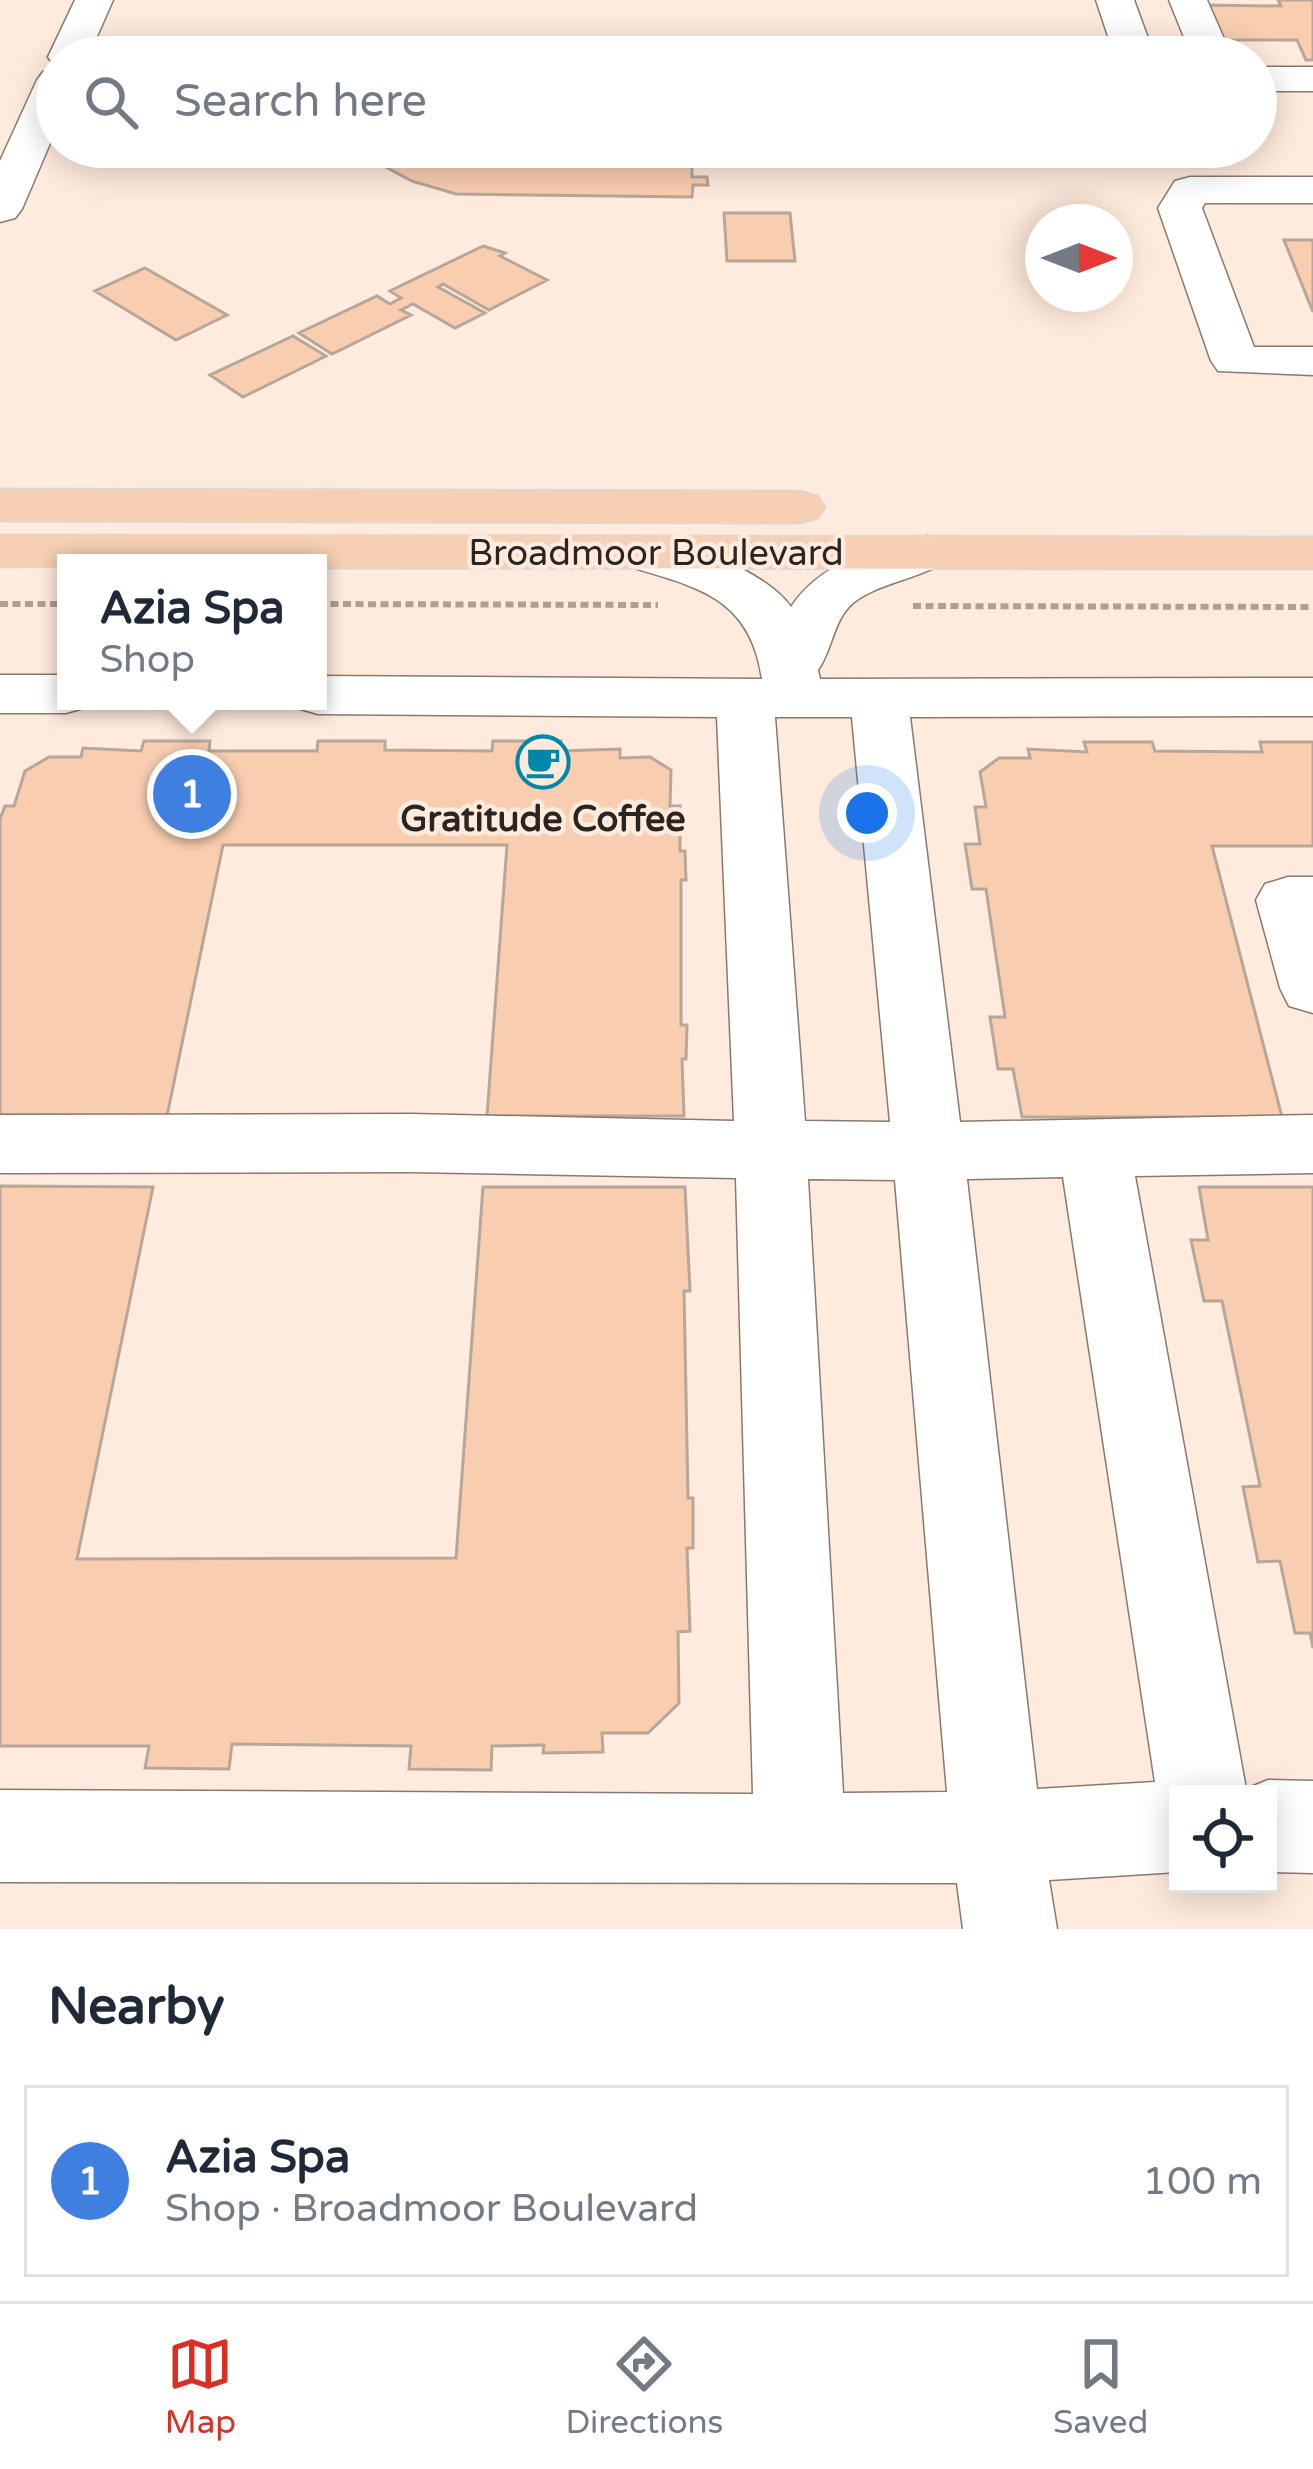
<!DOCTYPE html>
<meta charset="utf-8">
<style>
:root{--surface:#fff;--page:#f6f6f7;--text:#1f2937;--muted:#747a83;--line:#e0e1e3;--accent:#d93025}
body{margin:0;font-family:"Varela Round",sans-serif;background:var(--page);color:var(--text)}
.controls{position:absolute;right:36px;bottom:36px;display:grid;overflow:hidden;border-radius:0px;box-shadow:0 6px 30px #0003}
.controls button{width:108px;height:108px;display:grid;place-items:center;padding:0;border:0;border-bottom:3px solid var(--line);background:var(--surface);color:var(--text);font:60px sans-serif}
.compass{position:absolute;left:1025px;top:204px;width:108px;height:108px;border-radius:50%;background:var(--surface);box-shadow:0 6px 30px #0003;rotate:90deg}
.you{position:absolute;left:867px;top:813px;width:42px;height:42px;margin:-30px;border:9px solid #fff;border-radius:50%;background:#1a73e8;box-shadow:0 0 0 18px #1a73e833}
.badge{display:grid;place-items:center;width:78px;height:78px;border-radius:50%;background:var(--accent);color:#fff;font-size:39px;font-weight:700}
.pin{position:absolute;translate:-50% -50%;border:6px solid #fff;box-shadow:0 3px 12px #0006}
.popup{position:absolute;left:57px;top:554px;width:270px;height:156px;box-sizing:border-box;display:grid;place-content:center;border-radius:0px;background:var(--surface);filter:drop-shadow(0 3px 9px #0005);font-size:39px;white-space:nowrap;color:var(--muted)}
.popup b{font-size:45px;color:var(--text)}
.popup::after{content:'';position:absolute;left:50%;top:100%;margin-left:-24px;border:24px solid transparent;border-top-color:var(--surface)}
.list{margin:0;padding:0;list-style:none}
h2{display:flex;justify-content:space-between;align-items:center;height:156px;margin:0;padding:0 48px;font-size:51px}
h2 small{font-size:39px;font-weight:400;color:var(--muted)}
.list li{display:grid;grid-template-columns:78px 1fr auto;gap:36px;align-items:center;box-sizing:border-box;height:192px;margin:0 24px 24px;padding:0 24px;border:3px solid var(--line);border-radius:0px}
.list b{display:block;font-size:45px;white-space:nowrap}
.list p{margin:0;font-size:39px;white-space:nowrap;color:var(--muted)}
.list em{font-size:39px;font-style:normal;color:var(--muted)}
.icon{flex:none;width:66px;height:66px;fill:none;stroke:currentColor;stroke-width:2;stroke-linecap:round;stroke-linejoin:round}
.map{position:relative;flex:none;width:1313px;height:1929px;overflow:hidden}
.search{position:absolute;background:var(--surface);box-shadow:0 6px 30px #0003;left:36px;right:36px;top:36px;height:132px;display:flex;align-items:center;gap:30px;box-sizing:border-box;padding:0 42px;border-radius:66px;color:var(--muted);font-size:45px}
.sheet{height:372px;background:var(--surface)}
nav{display:flex;justify-content:space-around;align-items:center;box-sizing:border-box;height:168px;border-top:3px solid var(--line);background:var(--surface);font-size:33px;color:var(--muted)}
nav a{display:grid;justify-items:center;gap:6px}
nav .on{color:var(--accent)}
.map>svg:first-child{display:block}
.building{fill:#f9ceb0;stroke:#b8a699;stroke-width:3}
.lines{fill:none;stroke-linecap:round;stroke-linejoin:round}
.minor-casing{stroke:#8a796d;stroke-width:3}
.major-casing{stroke:#d9d8d7;stroke-width:3}
.path{stroke:#af9f95;stroke-width:6;stroke-dasharray:8 4.5;stroke-linecap:butt}
.minor{fill:#fff;fill-rule:evenodd}
.major{fill:#f7d0b3;fill-rule:evenodd}
.labels{text-anchor:middle;stroke-width:9;stroke-linejoin:round;paint-order:stroke}
.street-label{font-size:36px;fill:#2b241f;stroke:#ffebdd}
.poi-label{font-size:36px;font-weight:bold;fill:#2b241f;stroke:#ffebdd}
</style>
<div class="map">
<svg width="1313" height="1929" viewBox="0 0 1313 1929">
<rect width="100%" height="100%" fill="#ffebdd"/>
<path class="building" d="M1278,0H1313V60H1306L1297,40H1215L1201,5L1281,6Z
M348,147H464L490,156L692,153V177H707L708,185H693L692,197L456,194L412,181Z
M724,213H790L795,261H727Z
M1284,240H1313V312Z
M483,246L505,253L500,256L547,280L489,310L443,284L438,287L485,313L455,328L413,304L401,310L411,315L332,354L299,333L377,296L390,304L401,298L390,291Z
M145,268L227,315L176,340L95,291Z
M293,336L326,356L243,397L210,375Z
M144,741H210L209,751H317L318,741H385V750L492,751L493,741H561L560,751L620,749V758L650,757L671,770L670,806H680V851H685L686,880H681V1025H687L686,1059H682L684,1116H487L507,845H223L167,1116L0,1115V819L5,806H14L25,771L49,757H81L83,748L141,751Z
M1084,742H1152L1155,751L1262,752L1260,742H1313V846H1212L1282,1117H1022L1013,1069H998L990,1017H1005L986,889H972L965,844H980L975,807H986L980,772L999,758H1030L1028,749L1087,752Z
M0,1186L153,1187L77,1559L456,1558L483,1187H685L690,1291H684L688,1498H693V1548H687L690,1631L678,1632L679,1703L648,1733H602L603,1752L543,1753L544,1745L492,1746L491,1770L409,1769L411,1746L232,1744L229,1769L145,1768L149,1746H0Z
M1199,1187H1313V1648L1310,1633H1295L1280,1561L1258,1562L1243,1487L1260,1486L1222,1301H1204L1191,1240H1208Z"/>
<g class="lines">
<g class="minor-casing">
<path id="minor" d="M75,0H113L88,57H57L54,65L48,57Z
M1096,0H1134L1155,57H1115Z
M1169,0H1207L1232,57H1192Z
M1256,67H1313V91H1256Z
M57,68V127L22,209L15,218L0,222V161L37,80L43,72Z
M1190,177H1313V203H1205L1202,208L1254,347H1313V375L1218,371L1211,361L1158,208L1175,181Z
M927,536L946,540L954,552C937,577 881,580 853,603C833,620 833,649 818,670L820,679L1313,678V716L910,717L960,1122L1313,1115V1173L1135,1176L1246,1789L1268,1780L1313,1781V1873L1268,1872V1794H1178V1872L1049,1880L1057,1929H963L957,1883L0,1882V1790L753,1794L736,1178L411,1172L0,1173V1115L411,1114L734,1121L717,717L318,714L297,708L293,701H318V676L762,679C750,595 695,587 624,565L616,553L624,541C667,531 765,569 791,607C821,561 876,548 927,536ZM775,717H852L890,1122L805,1121ZM1063,1177L1155,1782L1037,1789L967,1179ZM808,1179L895,1180L947,1792L843,1793Z
M0,675H66V701H91L87,707L66,713H0Z
M1288,877H1313V1013L1289,1006L1280,988L1256,900L1265,884Z"/>
</g>
<g class="major-casing">
<path id="major" d="M0,489L799,491L818,496L825,507L818,518L799,523L0,521Z
M0,535L1313,537V569L318,568V563L0,567Z"/>
</g>
<path class="path" d="M0,604H66
M318,604L658,605
M913,606L1313,607"/>
<use href="#minor" class="minor"/>
<use href="#major" class="major"/>
</g>
<defs>
<g id="cafe-ring" transform="scale(2.7)"><circle r="9.5" fill="#ffebdd" stroke="#0086a8" stroke-width="1.5"/><path d="M-5.5-4.5H6V0H3Q3 3.5 0 3.5H-2.5Q-5.5 3.5-5.5 0ZM3-3.2v2h1.7v-2ZM-6 4.5H4V6H-6Z" fill="#0086a8"/></g>
</defs>
<g fill-rule="evenodd">
<use href="#cafe-ring" x="543" y="762"/>
</g>
<g class="labels">
<g class="street-label">
<text x="656" y="565">Broadmoor Boulevard</text>
</g>
<g class="poi-label">
<text x="543" y="831">Gratitude Coffee</text>
</g>
</g>
</svg>
<div class="controls">
<button><svg class="icon" aria-label="locate" viewBox="0 0 24 24"><circle cx="12" cy="12" r="6"/><path d="M12 2v4M12 18v4M2 12h4M18 12h4"/></svg></button>
</div>
<svg class="compass" viewBox="-18 -18 36 36"><path d="M0-13l5 13h-10z" fill="#e53935"/><path d="M0 13l5-13h-10z" fill="#747a83"/></svg>
<div class="you"></div>
<div class="pin badge" style="left:192px;top:794px;background:#3f7fe0">1</div>
<div class="popup"><b>Azia Spa</b>Shop</div>
<div class="search"><svg class="icon" aria-label="search" viewBox="0 0 24 24"><circle cx="10" cy="10" r="6"/><path d="M15 15l6 6"/></svg>Search here</div>
</div>
<section class="sheet">
<h2>Nearby<small></small></h2>
<ul class="list">
<li><span class="badge" style="background:#3f7fe0">1</span><div><b>Azia Spa</b><p>Shop · Broadmoor Boulevard</p></div><em>100 m</em></li>
</ul>
</section>
<nav>
<a class="on"><svg class="icon" aria-label="map" viewBox="0 0 24 24"><path d="M3 6l6-2 6 2 6-2v14l-6 2-6-2-6 2zM9 4v14M15 6v14"/></svg>Map</a>
<a><svg class="icon" aria-label="directions" viewBox="0 0 24 24"><path d="M12 3l9 9-9 9-9-9zM9 14v-3h6M13 9l2 2-2 2"/></svg>Directions</a>
<a><svg class="icon" aria-label="saved" viewBox="0 0 24 24"><path d="M7 4h10v16l-5-4-5 4z"/></svg>Saved</a>
</nav>
